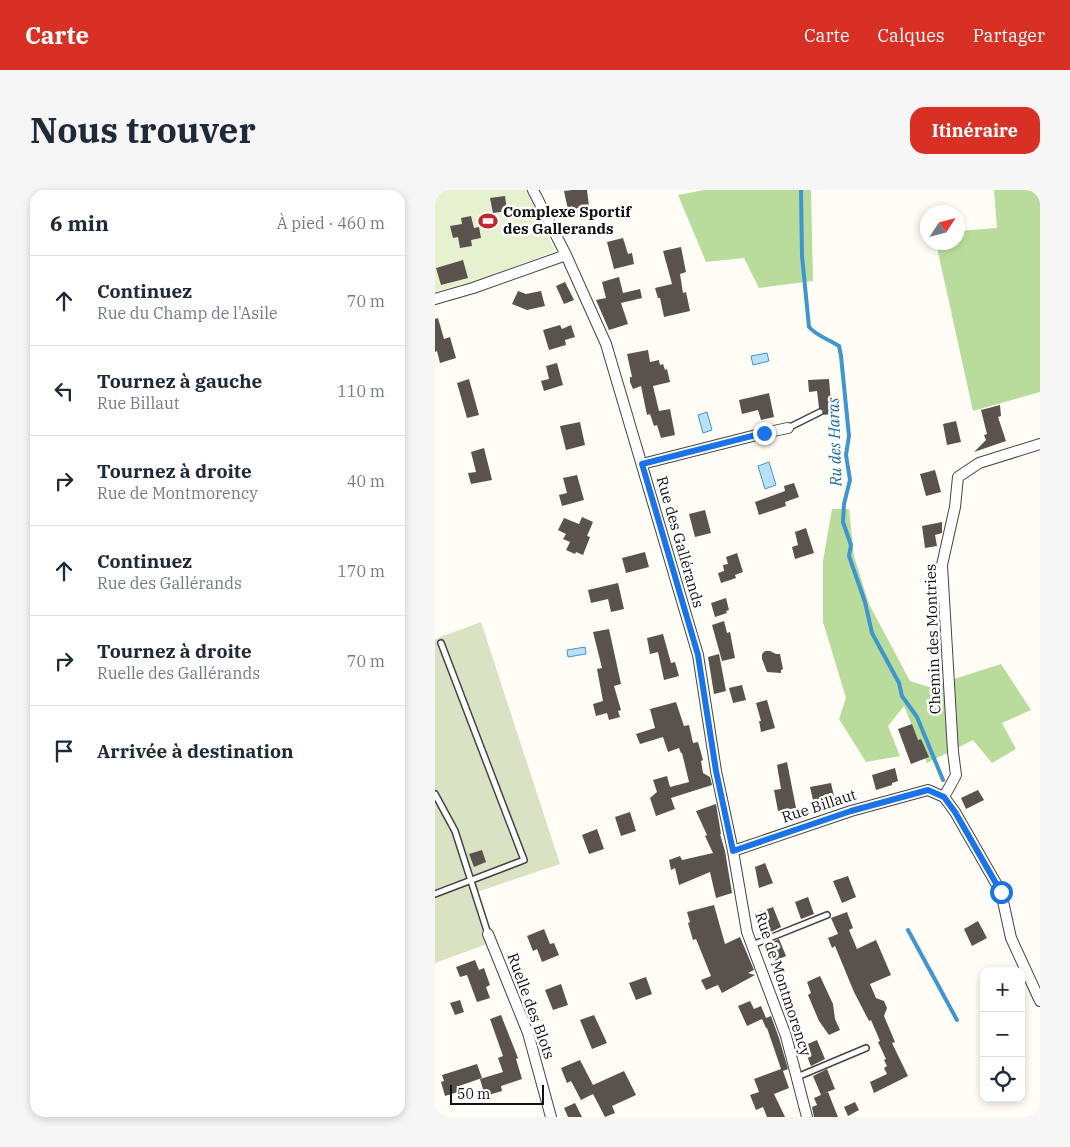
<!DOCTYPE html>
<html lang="fr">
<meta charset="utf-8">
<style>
:root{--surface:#fff;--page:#f6f6f7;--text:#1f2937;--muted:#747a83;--line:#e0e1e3;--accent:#d93025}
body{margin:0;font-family:"IBM Plex Serif",serif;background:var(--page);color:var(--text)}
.controls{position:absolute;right:15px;bottom:15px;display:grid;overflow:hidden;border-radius:10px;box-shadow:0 2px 8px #0003}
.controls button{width:45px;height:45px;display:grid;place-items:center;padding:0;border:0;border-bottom:1px solid var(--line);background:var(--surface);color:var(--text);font:25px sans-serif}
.compass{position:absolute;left:485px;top:15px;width:45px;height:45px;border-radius:50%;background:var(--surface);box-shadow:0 2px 8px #0003;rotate:54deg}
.scale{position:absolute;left:15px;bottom:12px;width:94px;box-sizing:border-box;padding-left:5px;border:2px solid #111;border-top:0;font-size:14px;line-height:18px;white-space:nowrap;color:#111;-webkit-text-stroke:4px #fff;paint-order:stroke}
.stop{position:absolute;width:15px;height:15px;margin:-11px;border:4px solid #1a73e8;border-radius:50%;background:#fff}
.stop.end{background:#1a73e8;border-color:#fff;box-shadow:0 1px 5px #0008}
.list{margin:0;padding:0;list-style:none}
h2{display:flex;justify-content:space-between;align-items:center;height:65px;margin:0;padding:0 20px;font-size:21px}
h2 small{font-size:16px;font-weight:400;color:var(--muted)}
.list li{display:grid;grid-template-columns:32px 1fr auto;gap:15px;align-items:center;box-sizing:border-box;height:90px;padding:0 20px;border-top:1px solid var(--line)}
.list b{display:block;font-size:19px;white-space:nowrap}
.list p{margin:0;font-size:16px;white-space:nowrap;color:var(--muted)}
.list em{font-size:16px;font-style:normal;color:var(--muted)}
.icon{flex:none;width:28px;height:28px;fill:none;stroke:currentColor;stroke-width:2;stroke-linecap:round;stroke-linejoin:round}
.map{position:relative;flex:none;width:605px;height:927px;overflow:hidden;border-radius:15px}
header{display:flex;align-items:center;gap:30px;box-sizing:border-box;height:70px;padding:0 25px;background:var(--accent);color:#fff}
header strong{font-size:24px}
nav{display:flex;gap:28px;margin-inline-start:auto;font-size:18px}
.intro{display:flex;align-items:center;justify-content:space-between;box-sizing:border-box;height:120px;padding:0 30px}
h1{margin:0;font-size:35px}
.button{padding:12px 22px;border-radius:15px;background:var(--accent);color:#fff;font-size:18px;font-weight:700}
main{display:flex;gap:30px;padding:0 30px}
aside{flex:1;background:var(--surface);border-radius:15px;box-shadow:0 2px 8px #0003}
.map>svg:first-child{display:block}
.forest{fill:#b9dc9c}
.cemetery{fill:#d9e3c4}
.pitch{fill:#e6f2cf}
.water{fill:#b9e0f7;stroke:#3f96cf}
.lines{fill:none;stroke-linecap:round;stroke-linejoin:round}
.stream{stroke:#3f96cf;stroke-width:4}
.building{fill:#5a524d}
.lane-casing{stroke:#444;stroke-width:8}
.street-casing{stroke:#444;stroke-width:12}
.lane{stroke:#fff;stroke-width:5}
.street{stroke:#fff;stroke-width:10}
.route{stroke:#1a73e8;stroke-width:6}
.labels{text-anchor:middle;stroke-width:5;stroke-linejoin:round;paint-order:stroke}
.poi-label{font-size:15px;font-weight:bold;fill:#111;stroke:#fff;text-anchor:start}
.street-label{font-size:15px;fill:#111;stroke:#fff}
.water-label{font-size:16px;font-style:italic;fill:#1768a6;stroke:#fff}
</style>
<header>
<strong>Carte</strong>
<nav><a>Carte</a><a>Calques</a><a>Partager</a></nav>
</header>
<div class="intro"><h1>Nous trouver</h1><a class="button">Itinéraire</a></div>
<main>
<aside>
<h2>6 min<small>À pied · 460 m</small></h2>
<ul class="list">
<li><svg class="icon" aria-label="ahead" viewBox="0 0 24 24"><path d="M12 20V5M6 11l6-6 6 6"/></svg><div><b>Continuez</b><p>Rue du Champ de l'Asile</p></div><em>70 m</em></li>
<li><svg class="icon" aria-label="left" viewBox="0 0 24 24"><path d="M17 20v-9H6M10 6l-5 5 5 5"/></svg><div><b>Tournez à gauche</b><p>Rue Billaut</p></div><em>110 m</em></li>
<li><svg class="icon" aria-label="right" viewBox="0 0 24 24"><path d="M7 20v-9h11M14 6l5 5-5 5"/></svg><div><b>Tournez à droite</b><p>Rue de Montmorency</p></div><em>40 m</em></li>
<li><svg class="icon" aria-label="ahead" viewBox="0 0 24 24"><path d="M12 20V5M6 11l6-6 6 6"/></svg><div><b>Continuez</b><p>Rue des Gallérands</p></div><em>170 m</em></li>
<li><svg class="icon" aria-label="right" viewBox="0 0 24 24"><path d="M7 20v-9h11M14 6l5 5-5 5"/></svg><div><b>Tournez à droite</b><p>Ruelle des Gallérands</p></div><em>70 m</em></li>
<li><svg class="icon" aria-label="arrive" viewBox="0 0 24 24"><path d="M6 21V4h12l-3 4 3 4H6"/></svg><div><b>Arrivée à destination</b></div></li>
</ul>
</aside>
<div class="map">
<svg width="605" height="927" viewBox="0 0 605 927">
<rect width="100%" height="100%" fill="#fffdf5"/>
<path class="forest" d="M269,0H376L378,91L324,98L309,68L271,72L243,5Z
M559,0H605V202L538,221L501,53L522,52L523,41L562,38Z
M397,319H414L419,366L434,414L475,491L494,497L566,474L596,520L567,533L581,559L557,573L538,550L492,573L469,516L453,536L465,566L431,572L404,529L411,508L388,432V371Z"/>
<path class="cemetery" d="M46,432L125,674L36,704L52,754L0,773V449Z"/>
<path class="pitch" d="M0,0H92L120,61L48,89L0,102Z"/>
<path class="water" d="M332,163L334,171L318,175L316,166Z
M272,222L277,240L268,243L263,225Z
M334,272L341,295L330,299L323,276Z
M150,457L151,464L133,467L132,460Z"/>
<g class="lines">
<path class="stream" d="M366,0L367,66L374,137C382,146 393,149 404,156L406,166L414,246L411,265L415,290L409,314L408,332L416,355L414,366L430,412L437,443L464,493L467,506L482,527L508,590
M473,740L522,830"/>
</g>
<path class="building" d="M137,0H152L154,16L133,20L129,1Z
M70,6L72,21L58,23L55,8Z
M36,26L39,38L44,37L46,48L36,50L37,56L25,58L23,47L18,48L15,36L27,34L26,28Z
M188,48L193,64L197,63L199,74L179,79L172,52Z
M246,57L251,82L245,84L248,103L251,102L255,121L229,127L225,108H223L220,98L237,94L228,61Z
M28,70L33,88L6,95L1,78Z
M184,87L188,103L205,99L207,108L186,113L193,134L174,140L161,110L171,108L167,92Z
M130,92L139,110L129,114L121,96Z
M83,101L91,104L106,101L110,116L92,120L77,114Z
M3,128L9,149L15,147L21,168L5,173L2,161L0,162V129Z
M125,135L127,139L136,135L140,147L130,150L131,155L114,160L108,140Z
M213,160L215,172L224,170L225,175L228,174L230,180L232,179L235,192L218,196L224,221L235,219L240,245L226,248L222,235L219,236L215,224L212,225L206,196L198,199L195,192V187H197L192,164Z
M122,173L128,195L109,201L106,191L114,189L111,176Z
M34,189L44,225L32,228L22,193Z
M394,189L397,224L388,225L389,220L384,218L382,201L374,202L373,190Z
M334,203L339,227L326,230L323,220L307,224L304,210Z
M565,215L566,226L563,227L571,251L539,262L551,250L549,245L552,244L546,220Z
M521,231L526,252L512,255L508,234Z
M145,232L150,255L131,260L125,236Z
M49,258L57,290L36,294L33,283L41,282L36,262Z
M500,280L506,302L491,306L485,284Z
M142,285L149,310L127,316L124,305L132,303L128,288Z
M359,293L364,307L350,312L351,316L324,325L320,312L350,301L349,296Z
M270,320L276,343L260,347L254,324Z
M147,327L158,332L152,346L155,347L148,365L141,362L140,364L131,360L135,352L128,349L131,344L123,340L129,328L144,334Z
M507,332V343L500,345L502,356L490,358L487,336Z
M371,338L379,363L360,369L357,357L363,355L360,342Z
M210,362L214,377L191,383L187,368Z
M302,363L308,382L300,385L301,388L286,393L283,383L289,381L288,375L293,374L291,367Z
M183,393L189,419L176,422L173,409L156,413L153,400Z
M291,408L294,420L291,421L292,423L280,427L276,413Z
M289,431L292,443L295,442L300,468L287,471L277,435Z
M174,439L186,494L179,496L186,520L183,521L185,527L174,530L172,523L161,526L158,514L168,511L162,479L167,478L158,442Z
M228,444L236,473L240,472L244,486L229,490L223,462L215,464L212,448Z
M330,461H335L341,464H345L348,479L346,480V483L332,482L327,469V464Z
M284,464L291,501L279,504L273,467Z
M307,495L311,510L298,513L294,498Z
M332,510L340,538L326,542L324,531H326L321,513Z
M241,512L249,536L254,535L258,553L263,552L268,570L266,571L268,583L275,587L277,595L236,608L240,619L221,626L215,608L222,602L218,590L232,586L235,597L254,592L247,563H246L244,558L233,562L228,547L205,554L201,544L220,538L215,519Z
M477,534L483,550L486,549L494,567L476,574L463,539Z
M352,572L361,618L343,621L339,600L346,599L342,575Z
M460,578L463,591L457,593V595L441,600L437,585Z
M396,593L399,606L378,610L375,597Z
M543,600L549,610L531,619L526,608Z
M281,614L286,644H285L290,661L297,703L281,708L275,682L244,695L240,678L236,680L234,670L245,666L247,670L278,663L270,646L272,645L261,621Z
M195,622L201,641L186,646L180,627Z
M162,639L169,659L154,664L147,645Z
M47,660L51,672L39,677L34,664Z
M330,673L338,693L324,698L320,677Z
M413,686L421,707L407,713L398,691Z
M373,707L379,724L366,729L360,712Z
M279,715L290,754L305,747L319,780L313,783L320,785L287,803L283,795L271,800L266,790L276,786L261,749L258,750L253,733L255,732L252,722Z
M338,717L346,737L332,744L324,722Z
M412,722L418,738L414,740L422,759L441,750L456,785L435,794L441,808L449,811L452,818L449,826L460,852L457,853L473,886L439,903L435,892L452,884L449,878L452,876L449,870L451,869L443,852L445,851L436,830L434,831L419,802L400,756L397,758L393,748L403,744L396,728Z
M543,731L552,748L537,756L529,739Z
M109,739L115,754L119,753L124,765L107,772L102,759L98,761L92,746Z
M344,749L351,766L340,771L332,754Z
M40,770L44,780L49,778L55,795L51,797L55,808L42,812L32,785L25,787L21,777Z
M385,786L398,814L400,829L405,840L394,845L384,831L373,805L376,803L372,792Z
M211,787L217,804L201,810L194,793Z
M126,794L133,815L118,820L110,800Z
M25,810L29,822L20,825L15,813Z
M315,811L319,819L326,816L331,828L336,826L344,848L353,879L348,881L354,898L339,904L350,927H332L328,917L321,920L315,905L324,902L319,889L346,879L332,838H331L327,829L312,836L303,816Z
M66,825L83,868L81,869L87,889L66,896L67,901L50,906L45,889L68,882L63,868L68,866L55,829Z
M159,825L172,853L157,859L145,830Z
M382,850L390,869L376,876L368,856Z
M145,870L158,895L189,881L201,905L177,916L180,923L170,927L158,904L146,910L136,891L132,893L126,878Z
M42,874L47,888L24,896L26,901L10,906L6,892L9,891L7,885Z
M392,879L400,899L387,904L393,902L403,927H379L377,917L382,915L379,908L386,905L378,886Z
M420,912L424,920L413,926L409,917Z
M140,913L147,927H133L129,918Z"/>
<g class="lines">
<g class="lane-casing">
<path id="lane" d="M353,238L385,222
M0,604L20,641L53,744
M0,704L89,670L6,453
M317,755L392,725
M362,887L431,858"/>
</g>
<g class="street-casing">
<path id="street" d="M98,0L131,65L171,154L263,465L281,581L298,661L312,742L351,846L372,927
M0,109L38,98L131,65
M207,274L329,243L353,238
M509,607L521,585L518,562L507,375L520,317L523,287L544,273L605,254
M298,661L416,621L493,600L509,607L520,622L566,702L576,748L605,811
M53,744L93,843L116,927"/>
</g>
<use href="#lane" class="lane"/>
<use href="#street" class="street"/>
</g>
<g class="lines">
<path class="route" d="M329,243L207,274L263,465L281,581L298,661L416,621L493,600L509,607L520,622L566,702"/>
</g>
<defs>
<g id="stadium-bare" transform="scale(1.5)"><path d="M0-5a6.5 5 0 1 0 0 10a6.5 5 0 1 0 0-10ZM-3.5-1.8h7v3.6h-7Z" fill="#c4262e" stroke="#fff" stroke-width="2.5" paint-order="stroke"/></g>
</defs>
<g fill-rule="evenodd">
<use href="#stadium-bare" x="53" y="31"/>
</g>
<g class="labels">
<g class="poi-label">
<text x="68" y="27">Complexe Sportif<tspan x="68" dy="17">des Gallerands</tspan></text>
</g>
<g class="street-label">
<text transform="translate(245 352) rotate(74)" y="5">Rue des Gallérands</text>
<text transform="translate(498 449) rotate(-92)" y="5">Chemin des Montries</text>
<text transform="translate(384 616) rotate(-18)" y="5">Rue Billaut</text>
<text transform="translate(348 794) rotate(72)" y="5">Rue de Montmorency</text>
<text transform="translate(96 816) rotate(70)" y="5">Ruelle des Blots</text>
</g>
<g class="water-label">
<text transform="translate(399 252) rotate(-92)" y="6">Ru des Haras</text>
</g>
</g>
</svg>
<div class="controls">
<button>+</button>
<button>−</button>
<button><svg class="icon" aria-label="locate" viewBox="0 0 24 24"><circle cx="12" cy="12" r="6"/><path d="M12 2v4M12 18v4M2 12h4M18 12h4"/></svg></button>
</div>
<svg class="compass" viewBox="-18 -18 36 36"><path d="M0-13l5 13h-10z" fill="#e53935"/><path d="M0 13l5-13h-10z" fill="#747a83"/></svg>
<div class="scale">50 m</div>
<div class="stop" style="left:566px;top:702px"></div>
<div class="stop end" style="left:329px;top:243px"></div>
</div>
</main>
